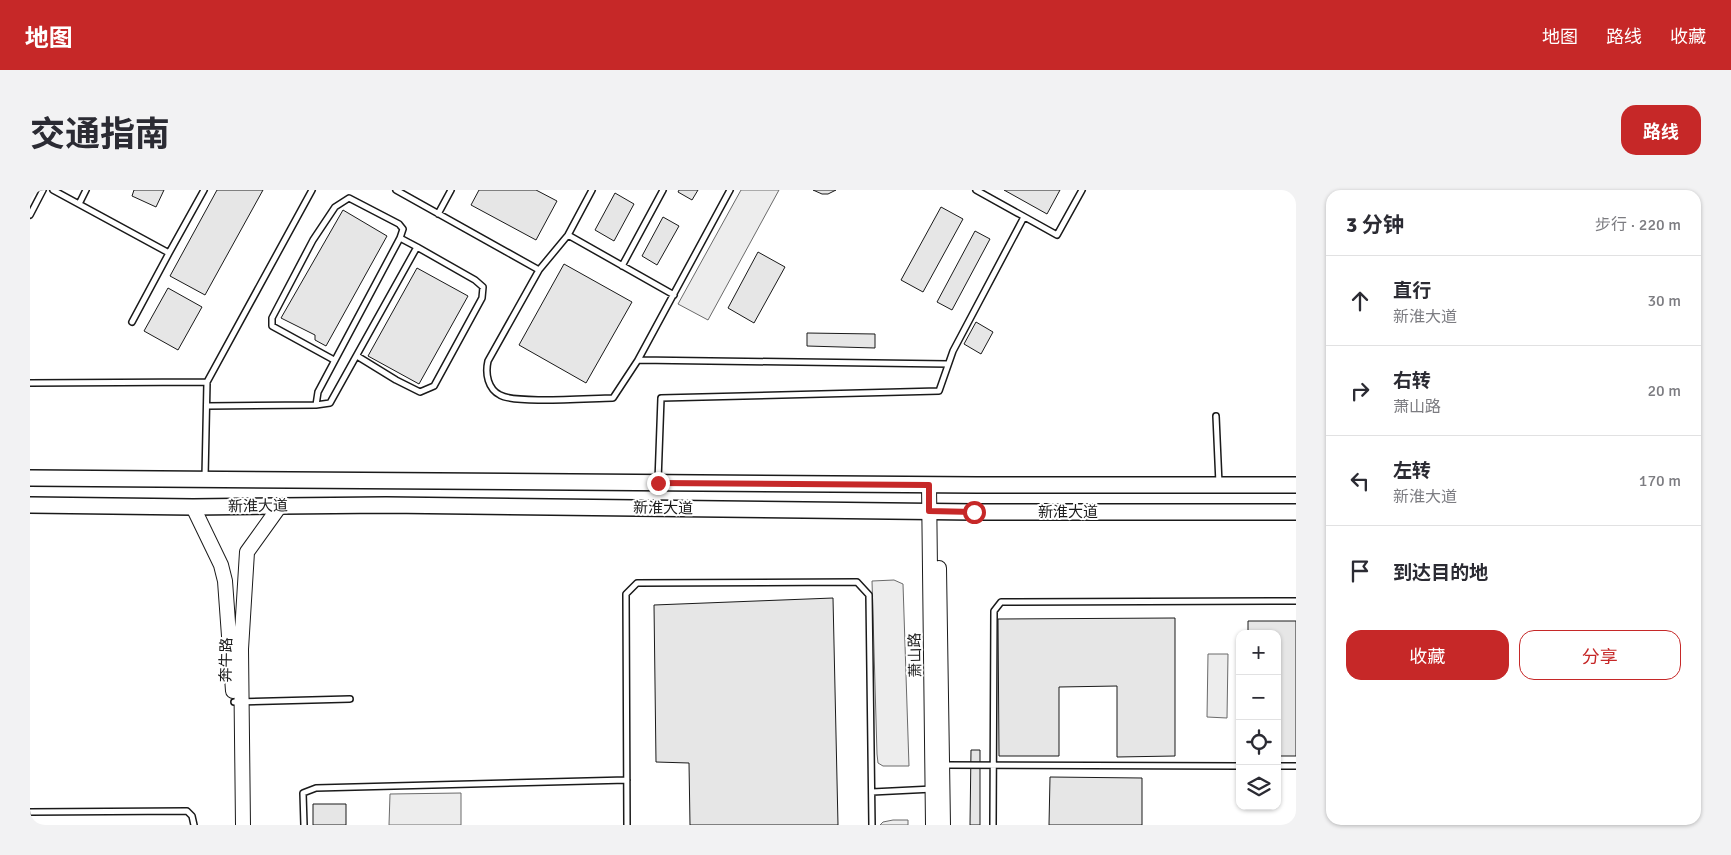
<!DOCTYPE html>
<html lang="zh">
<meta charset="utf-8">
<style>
:root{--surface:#fff;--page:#f2f2f3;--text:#2b2b33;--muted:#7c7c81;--line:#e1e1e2;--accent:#c62828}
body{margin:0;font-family:Signika,"Noto Sans SC",sans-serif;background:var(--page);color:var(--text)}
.controls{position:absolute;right:15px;bottom:15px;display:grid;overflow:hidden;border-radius:10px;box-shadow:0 1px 4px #0004}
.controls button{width:45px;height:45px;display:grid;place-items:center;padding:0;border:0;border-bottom:1px solid var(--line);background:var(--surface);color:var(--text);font:25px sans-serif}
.stop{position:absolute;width:15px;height:15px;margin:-11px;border:4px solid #c62828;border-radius:50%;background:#fff}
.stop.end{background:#c62828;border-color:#fff;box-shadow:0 1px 5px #0008}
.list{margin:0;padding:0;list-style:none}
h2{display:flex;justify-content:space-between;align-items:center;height:65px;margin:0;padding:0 20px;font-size:21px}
h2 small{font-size:16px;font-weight:400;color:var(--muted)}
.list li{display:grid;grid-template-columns:32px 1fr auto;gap:15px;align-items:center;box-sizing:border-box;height:90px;padding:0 20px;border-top:1px solid var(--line)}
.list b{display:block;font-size:19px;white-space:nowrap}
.list p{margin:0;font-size:16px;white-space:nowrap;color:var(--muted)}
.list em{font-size:16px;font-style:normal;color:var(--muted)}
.actions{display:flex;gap:10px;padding:15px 20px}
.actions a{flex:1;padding:11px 0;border:1px solid var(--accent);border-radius:15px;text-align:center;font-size:18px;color:var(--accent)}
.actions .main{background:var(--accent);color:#fff}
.icon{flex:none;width:28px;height:28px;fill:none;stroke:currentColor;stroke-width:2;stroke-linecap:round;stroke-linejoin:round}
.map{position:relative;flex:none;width:1266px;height:635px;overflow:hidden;border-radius:15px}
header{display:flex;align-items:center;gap:30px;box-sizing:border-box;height:70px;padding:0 25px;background:var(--accent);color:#fff}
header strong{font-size:24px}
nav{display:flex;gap:28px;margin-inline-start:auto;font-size:18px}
.intro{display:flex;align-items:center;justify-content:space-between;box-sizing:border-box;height:120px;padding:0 30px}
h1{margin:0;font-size:35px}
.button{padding:12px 22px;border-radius:15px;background:var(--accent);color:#fff;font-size:18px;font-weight:700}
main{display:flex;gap:30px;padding:0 30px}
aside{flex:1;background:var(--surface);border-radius:15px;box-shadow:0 1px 4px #0004}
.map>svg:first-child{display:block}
.built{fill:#ededed;stroke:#6a6a6a}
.building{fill:#e6e6e6;stroke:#1a1a1a}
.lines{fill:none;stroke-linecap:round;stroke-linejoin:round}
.lane-casing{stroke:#1a1a1a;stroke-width:8}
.secondary-casing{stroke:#1a1a1a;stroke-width:16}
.primary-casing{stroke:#1a1a1a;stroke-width:18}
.lane{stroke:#fff;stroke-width:5}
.secondary{stroke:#fff;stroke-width:14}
.primary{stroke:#fff;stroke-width:15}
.route{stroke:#c62828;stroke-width:6}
.labels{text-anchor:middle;stroke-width:4;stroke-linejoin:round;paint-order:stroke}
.street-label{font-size:15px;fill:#1a1a1a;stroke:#fff}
</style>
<header>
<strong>地图</strong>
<nav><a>地图</a><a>路线</a><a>收藏</a></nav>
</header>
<div class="intro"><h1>交通指南</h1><a class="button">路线</a></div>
<main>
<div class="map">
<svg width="1266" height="635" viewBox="0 0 1266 635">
<rect width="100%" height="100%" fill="#fff"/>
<path class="built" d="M711,0H749L678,130L648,114Z
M864,390L873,394L879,576H853L848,573L847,564L842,391Z
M1178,464H1198L1197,528L1177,527Z
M431,603V635H359L360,604Z
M863,630H878V635H850L853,632Z"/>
<path class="building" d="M104,0H134L126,17L102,6Z
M187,0H233L175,105L140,86Z
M449,0H506L527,11L506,50L441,15Z
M649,0H668L662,10L648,2Z
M783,0H806L798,4H792Z
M974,0H1030L1017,24Z
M585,3L604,14L584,51L565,40Z
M911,17L933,29L893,102L871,90Z
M313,20L357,46L296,156L285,150V145L251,128Z
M633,27L649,36L627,75L612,66Z
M945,41L960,49L922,120L907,112Z
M728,62L755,77L724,133L698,118Z
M534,74L602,112L556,193L489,155Z
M387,78L438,106L389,194L338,166Z
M138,98L172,117L148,160L114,141Z
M946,132L963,142L951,164L934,154Z
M777,143L845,144V158L777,156Z
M803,408L808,635H660L659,573L626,572L624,415Z
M1145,428V566L1087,567V496L1029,497V566H969L968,429Z
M1218,431H1266V566H1247V444H1218Z
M941,560H950V635H940Z
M1020,587L1112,588V635H1019Z
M283,614H316V635H283Z"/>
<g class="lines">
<g class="lane-casing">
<path id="lane" d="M23,0L139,63L174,0
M366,0L509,80L458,171C455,184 458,199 470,205C485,214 562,208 583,208L608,170
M700,0L608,170L918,174
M946,0L1027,45L1052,0
M49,14L56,0
M408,24L421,0
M0,25L13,0
M538,45L644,105
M370,48L387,57
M592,76L633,0
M509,80L538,45L562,0
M102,132L139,63
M0,193L177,192L282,0
M286,215L300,213L387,57L445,90L453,97L452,108L404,196L390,202L366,190L327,166
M177,216L286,215L288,202L370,48L373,39L369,34L319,8L305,17L283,50L242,128V136L304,170
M1186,226L1189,294
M175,287L177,192
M628,291L631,208L909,201L923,161L994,27
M204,512L320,509
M914,575L1210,576
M1247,576H1266
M842,602L903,599
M0,622L157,621L162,626L164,635
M274,635L273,603L286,598L597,590
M597,635L596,404L607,393L827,392L839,405L842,635
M963,635L964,421L971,412L1266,411"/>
</g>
<g class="secondary-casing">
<path id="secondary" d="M899,295L903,635
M163,317L191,375L195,391L203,501
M909,378L913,635
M213,635L211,459L217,362L250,316"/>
</g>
<g class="primary-casing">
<path id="primary" d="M0,288L947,295H1266
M0,315L163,317L356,315L944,322H1266"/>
</g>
<use href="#lane" class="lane"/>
<use href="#secondary" class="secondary"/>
<use href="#primary" class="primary"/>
</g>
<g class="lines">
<path class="route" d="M628,293L899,295V321L944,322"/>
</g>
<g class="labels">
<g class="street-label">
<text transform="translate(228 316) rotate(-1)" y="5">新淮大道</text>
<text transform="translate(633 318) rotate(1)" y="5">新淮大道</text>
<text x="1038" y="327">新淮大道</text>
<text transform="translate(885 465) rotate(-91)" y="5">萧山路</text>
<text transform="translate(196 470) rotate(-89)" y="5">奔牛路</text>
</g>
</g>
</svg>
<div class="controls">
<button>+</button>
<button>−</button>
<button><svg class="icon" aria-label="locate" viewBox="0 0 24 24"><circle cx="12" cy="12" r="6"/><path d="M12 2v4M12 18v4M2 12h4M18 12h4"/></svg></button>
<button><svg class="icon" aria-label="layers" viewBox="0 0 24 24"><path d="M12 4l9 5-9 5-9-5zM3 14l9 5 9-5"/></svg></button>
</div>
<div class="stop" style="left:944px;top:322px"></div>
<div class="stop end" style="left:628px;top:293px"></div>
</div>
<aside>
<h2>3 分钟<small>步行 · 220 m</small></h2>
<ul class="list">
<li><svg class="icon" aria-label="ahead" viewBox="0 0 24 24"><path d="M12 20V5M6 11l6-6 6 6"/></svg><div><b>直行</b><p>新淮大道</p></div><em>30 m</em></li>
<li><svg class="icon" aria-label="right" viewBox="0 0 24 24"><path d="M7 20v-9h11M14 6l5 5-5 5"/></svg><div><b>右转</b><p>萧山路</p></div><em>20 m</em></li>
<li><svg class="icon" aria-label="left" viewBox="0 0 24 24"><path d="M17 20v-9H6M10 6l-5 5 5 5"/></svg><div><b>左转</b><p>新淮大道</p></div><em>170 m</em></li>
<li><svg class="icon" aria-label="arrive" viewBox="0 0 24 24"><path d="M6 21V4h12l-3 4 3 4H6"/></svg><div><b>到达目的地</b></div></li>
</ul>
<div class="actions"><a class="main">收藏</a><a>分享</a></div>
</aside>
</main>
